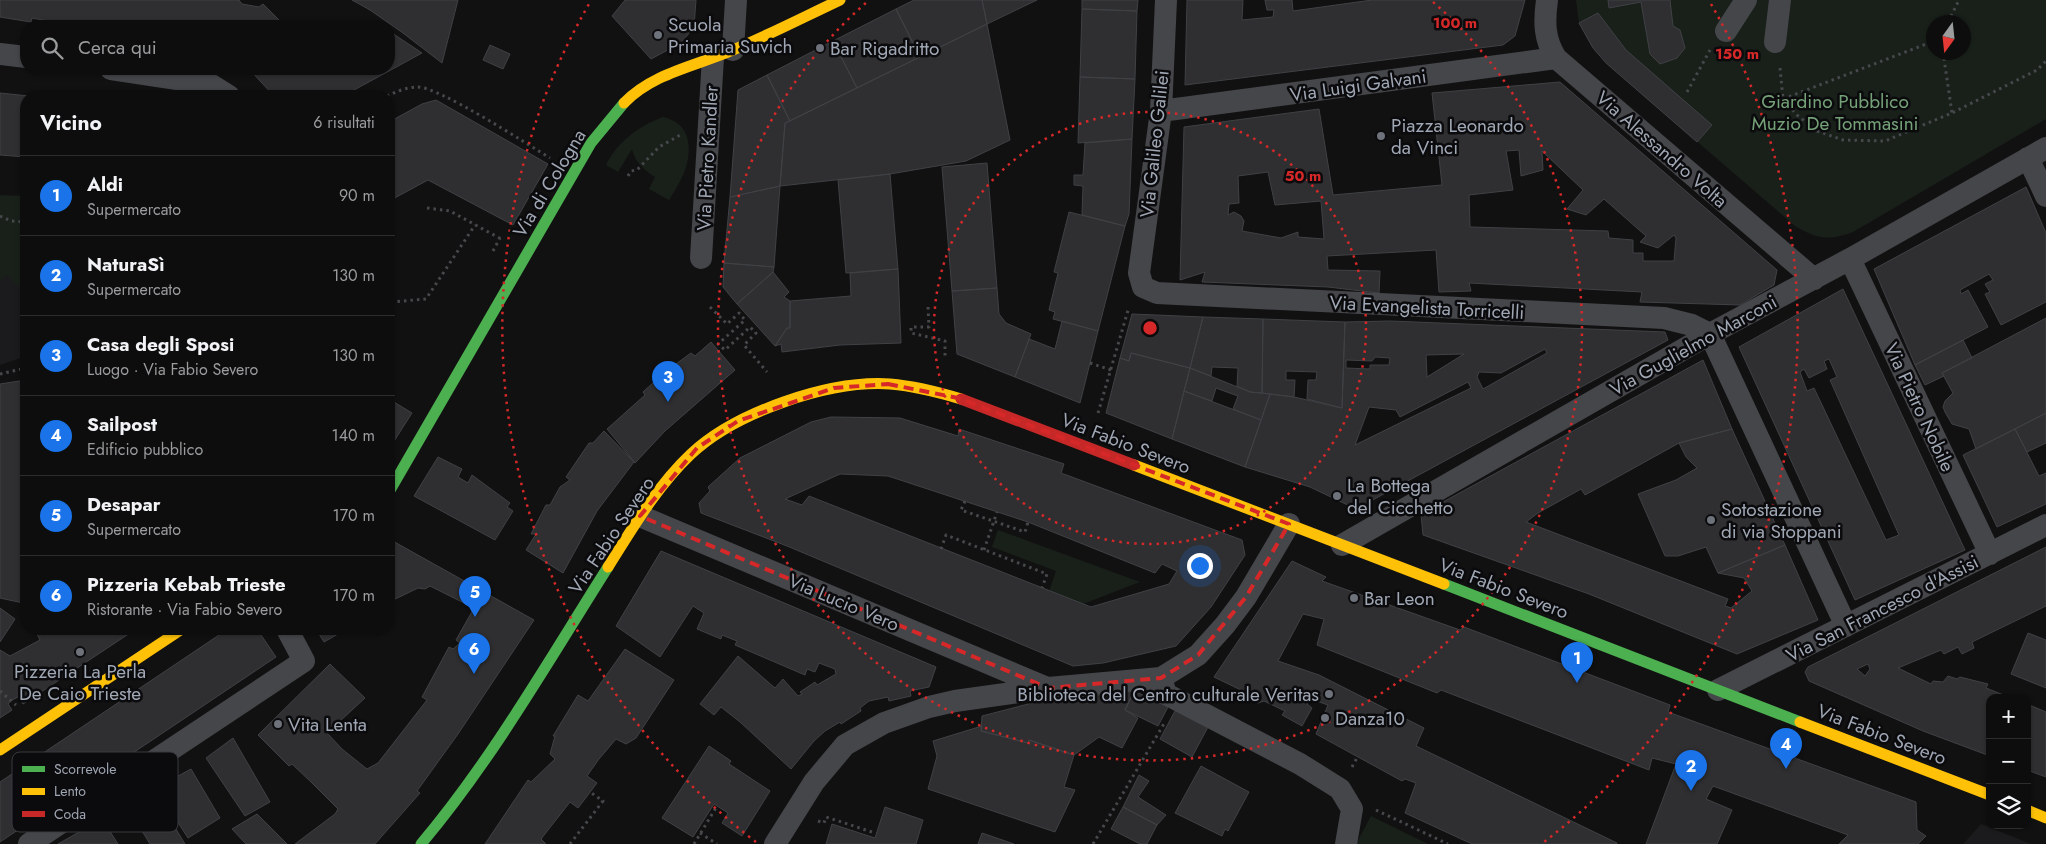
<!DOCTYPE html>
<html lang="it">
<meta charset="utf-8">
<style>
:root{--surface:#0d0d0d;--page:#161616;--text:#f1f3f6;--muted:#9a9c9d;--line:#2d2d2e;--accent:#1a73e8}
body{margin:0;font-family:Jost,sans-serif;background:var(--page);color:var(--text)}
.controls{position:absolute;right:15px;bottom:15px;display:grid;overflow:hidden;border-radius:10px;box-shadow:0 1px 4px #0004}
.controls button{width:45px;height:45px;display:grid;place-items:center;padding:0;border:0;border-bottom:1px solid var(--line);background:var(--surface);color:var(--text);font:25px sans-serif}
.compass{position:absolute;left:1926px;top:15px;width:45px;height:45px;border-radius:50%;background:var(--surface);box-shadow:0 1px 4px #0004;rotate:195deg}
.you{position:absolute;left:1199px;top:565px;width:18px;height:18px;margin:-12px;border:4px solid #fff;border-radius:50%;background:#1a73e8;box-shadow:0 0 0 8px #1a73e833}
.badge{display:grid;place-items:center;width:32px;height:32px;border-radius:50%;background:var(--accent);color:#fff;font-size:16px;font-weight:700}
.pin{position:absolute;translate:-50% -41px;filter:drop-shadow(0 1px 2px #0008)}
.pin::after{content:'';position:absolute;top:26px;width:18px;height:15px;background:inherit;clip-path:polygon(0 0,100% 0,50% 100%)}
.list{margin:0;padding:0;list-style:none}
h2{display:flex;justify-content:space-between;align-items:center;height:65px;margin:0;padding:0 20px;font-size:21px}
h2 small{font-size:16px;font-weight:400;color:var(--muted)}
.list li{display:grid;grid-template-columns:32px 1fr auto;gap:15px;align-items:center;box-sizing:border-box;height:80px;padding:0 20px;border-top:1px solid var(--line)}
.list b{display:block;font-size:19px;white-space:nowrap}
.list p{margin:0;font-size:16px;white-space:nowrap;color:var(--muted)}
.list em{font-size:16px;font-style:normal;color:var(--muted)}
.icon{flex:none;width:28px;height:28px;fill:none;stroke:currentColor;stroke-width:2;stroke-linecap:round;stroke-linejoin:round}
.map{position:relative;flex:none;width:2046px;height:844px;overflow:hidden}
.search{position:absolute;background:var(--surface);box-shadow:0 1px 4px #0004;left:20px;top:20px;width:375px;height:55px;display:flex;align-items:center;gap:12px;box-sizing:border-box;padding:0 18px;border-radius:20px;color:var(--muted);font-size:19px}
.panel{position:absolute;background:var(--surface);box-shadow:0 1px 4px #0004;left:20px;top:90px;width:375px;height:545px;border-radius:20px}
.map>svg:first-child{display:block}
.built{fill:#1b1b1d}
.green{fill:#19201a;fill-rule:evenodd}
.building{fill:#2f2f31;stroke:#3f4145;fill-rule:evenodd}
.lines{fill:none;stroke-linecap:round;stroke-linejoin:round}
.path{stroke:#46484c;stroke-width:3;stroke-dasharray:2.5 4;stroke-linecap:butt}
.street{stroke:#45464a;stroke-width:22}
.fast{stroke:#4caf50;stroke-width:11}
.slow{stroke:#ffc107;stroke-width:11}
.jam{stroke:#c62828;stroke-width:11}
.marked{fill:none;stroke:#d62828;stroke-width:4;stroke-dasharray:10 6;stroke-linejoin:round}
.ring{fill:none;stroke:#d62828;stroke-width:2.5;stroke-dasharray:2.5 5}
.poi-dot{fill:#6e727b;stroke:#0b0b0d;stroke-width:2}
.labels{text-anchor:middle;stroke-width:5;stroke-linejoin:round;paint-order:stroke}
.poi-label{font-size:19px;fill:#a0a7b4;stroke:#0b0b0d;text-anchor:start}
.street-label{font-size:19px;fill:#a0a7b4;stroke:#0b0b0d}
.park-label{font-size:19px;fill:#75a178;stroke:#0b0b0d}
.key{fill:#0b0b0d;stroke:#383a3f;stroke-width:1}
.key-label{font-size:14px;fill:#a0a7b4}
.centre{fill:#d62828;stroke:#0b0b0d;stroke-width:2.5}
.ring-label{font-size:15px;text-anchor:middle;font-weight:bold;fill:#d62828;stroke:#0b0b0d;stroke-width:5;stroke-linejoin:round;paint-order:stroke}
</style>
<div class="map">
<svg width="2046" height="844" viewBox="0 0 2046 844">
<rect width="100%" height="100%" fill="#111"/>
<path class="built" d="M7,274L26,294V356L0,365V281Z
M1981,824L2031,844H1963Z"/>
<path class="green" d="M1576,0H2046V119L1853,232C1828,241 1817,239 1795,226L1606,63L1593,48L1579,23ZM1934,22H1964V52H1934Z
M663,117C691,123 693,149 684,173C680,182 674,192 669,200L649,189L655,177C644,170 635,162 632,149L618,172L606,165C617,142 639,126 663,117Z
M0,195L26,196V294L7,275L0,281Z
M998,530L1140,582L1083,604L1049,591L1056,571L992,547Z
M1371,816L1428,844H1356Z"/>
<path class="building" d="M0,0H239L242,4L259,7L263,4L285,26H74L32,18L31,22L0,17Z
M352,0H458L442,63L403,33L370,10Z
M625,0H696L694,27L681,43L651,59L612,16Z
M914,0H982L987,24L920,57L896,9Z
M982,0H1037L987,24Z
M1082,0H1138L1137,11L1082,9Z
M1187,0H1243L1242,20L1273,17L1274,10H1267L1265,0H1292L1293,11L1372,0H1525L1515,36L1503,45L1185,85Z
M1608,0H1670L1673,26L1680,30L1685,48L1677,58L1660,64L1650,54L1641,2L1609,8Z
M896,9L920,57L857,88L833,41Z
M1082,9L1137,11L1135,79L1080,77Z
M1598,13L1626,50L1712,125L1697,142L1606,63L1593,48L1579,23Z
M987,24L1010,140L966,161L890,174L780,186L785,123Z
M389,31L422,53L343,96H274L249,69H389Z
M833,41L857,88L790,121L767,75Z
M490,45L510,54L503,69L483,60Z
M767,75L790,121L785,123L780,186L730,197L738,90Z
M1080,77L1135,79L1132,139L1078,143Z
M1560,82L1777,270L1774,285L1740,305L1640,302L1642,292L1469,283L1471,291L1439,292L1436,250L1327,256L1328,270L1380,271L1379,293L1328,287L1202,282L1205,272L1180,280L1184,127L1319,109L1333,195L1442,185L1432,93ZM1519,150L1521,176L1543,170L1542,151L1583,190L1567,209L1586,215L1604,199L1646,236L1640,242L1658,248L1674,235L1676,238L1674,261H1643V253H1633V240L1609,238L1608,231L1470,227L1469,195L1513,190L1506,151ZM1268,172L1275,205L1321,201L1324,239L1298,237V232L1281,238L1242,231L1244,221L1241,216L1234,212L1228,215L1229,204L1239,203L1238,176Z
M0,93L29,96H26V157L0,155Z
M436,100L548,164L513,225L428,180L389,201V122L422,104Z
M1132,139L1129,214L1125,226L1082,215L1083,186L1074,185V175H1083L1085,143Z
M987,163L997,288L952,291L942,167Z
M890,174L898,269L846,273L838,180Z
M780,186L774,267L724,263L730,197Z
M2026,187L2046,233V302L2001,325L1985,294L1990,292L1985,284L1993,280L1989,274L1960,290L1961,294L1968,290L1988,327L1915,365L1874,269Z
M1069,212L1125,226L1098,331L1053,319L1055,312L1049,310L1058,273L1054,272Z
M724,263L774,267L773,272L737,304L723,287Z
M898,269L901,343L840,345L782,352L781,344L775,346L787,328H790V301L851,296L850,273Z
M773,272L789,292L784,297L790,301V328H787L775,346L737,304Z
M997,288L999,314L1006,323L1031,334L1015,377L957,354L952,291Z
M1843,289L1965,550L1855,600L1739,347ZM1829,359L1837,377L1830,380L1899,535L1886,540L1814,388L1807,391L1800,372L1804,369L1809,378L1827,369L1824,361Z
M1132,314L1203,317L1190,368L1131,353L1129,361L1120,358Z
M1203,317L1263,319L1262,393L1250,392L1237,386L1238,368L1212,367L1211,376L1190,368Z
M2046,318V413L1976,449L1969,429L1952,424L1945,412L1943,407L1945,401L1953,393L1942,373Z
M1263,319L1345,322L1342,408L1307,399L1308,380H1316L1317,372L1286,371V380H1295L1294,397L1262,393Z
M1062,321L1098,331L1080,403L1015,377L1029,339L1055,349Z
M1390,321L1665,332L1668,340L1356,509L1310,487L1245,467L1270,394L1294,397L1342,408L1345,322ZM1545,349L1547,353L1483,389L1477,377L1479,372L1501,373ZM1464,354L1427,377L1426,355ZM1375,357L1390,358L1389,365H1370V369L1346,368V360L1372,361ZM1468,382L1471,388L1355,445L1369,407L1396,410L1400,417Z
M1963,340L1972,358L1942,373L1944,376L1925,385L1915,365Z
M711,342L735,370L665,431L635,463L607,429L645,395L643,392L665,372L691,353L695,356Z
M1131,353L1190,368L1172,439L1106,413L1120,358L1129,361Z
M1703,360L1732,429L1679,443L1585,495L1581,489L1538,513L1526,522L1728,599L1725,606L1731,608L1752,591L1744,578L1718,573L1785,545L1818,620L1737,654L1589,594L1423,535L1421,514Z
M1190,368L1250,392L1270,394L1261,420L1233,409L1238,396L1216,388L1212,401L1184,391Z
M26,380V593L23,603L0,598V384Z
M1184,391L1261,420L1245,467L1172,439Z
M389,399L412,413L389,449Z
M2046,413V443L2027,452L2015,429Z
M831,417L900,418L958,436L959,429L1064,464L1061,473L1242,540L1245,555L1211,607L1176,646L1103,663L1073,666L787,546L701,513L699,503L710,491L708,487L740,458L811,422ZM840,474L888,476L1028,522L1155,573L1162,564L1177,571L1169,584L1091,607L809,496L802,505L785,499Z
M1732,429L1785,545L1718,573L1706,547L1678,556H1665L1638,494L1676,480L1697,468L1686,457L1679,443Z
M2015,429L2039,476L2046,473V504L1997,527L1963,455Z
M604,431L634,462L597,511L563,573L526,550L536,534H531L546,505H550L560,487L570,480L566,477L589,443H593Z
M438,457L462,469L458,477L468,483L472,475L510,503L507,507L513,511L495,540L414,496Z
M391,540L534,620L458,734L417,791L420,793L375,844H295L335,814L338,809L312,783L292,764L289,766L258,735L330,664L365,698L327,733L342,749L367,769L378,763L427,700L422,697L449,647L453,649L460,643L456,640L474,608L430,586L425,589L418,588L389,602V541Z
M2046,547V606L1972,642L1974,648L1962,654L1958,647L1944,654L1941,650L1898,668L1931,684L1933,681L1943,682L1948,676L1957,679L1960,677L1988,684L1986,688L2011,698H1990V756L1923,731L1809,681L1805,672L1808,667ZM1868,664L1870,669L1865,676L1857,669Z
M661,551L936,667L929,687L910,691L911,696L889,701L888,697L869,701L860,708L861,711L841,724L840,722L825,731L814,741L791,769L740,722L721,707L714,715L700,704L738,656L775,688L783,679L798,696L802,694L800,692L815,682L817,685L836,674L835,669L819,663L815,672L807,669L805,675L735,645L737,641L722,635L721,639L697,629L704,613L693,606L660,657L616,626Z
M1292,561L1326,577L1322,581L1460,630L1464,627L1670,705L1668,712L1916,802L1917,830L1926,836L1918,844H1839L1848,835L1713,786L1706,799L1732,810L1717,844H1646L1676,764L1652,758L1649,770L1441,690L1437,693L1317,645L1324,619L1303,614L1278,661L1319,675L1424,728L1416,746L1617,843V844H1472L1405,813L1416,783L1405,779L1402,781L1316,734L1328,705L1311,699L1307,704L1312,708L1302,726L1282,715L1285,711L1264,701L1258,703L1242,695L1245,692L1214,677Z
M0,608L15,619L0,642Z
M44,629H136L23,704L18,697L12,700L8,704L12,710L0,718V650L10,656L40,640L37,634Z
M228,629H257L276,657L0,842V782Z
M316,629H344L345,630L324,642Z
M2028,633L2046,640V688L2011,674Z
M625,649L674,680L636,738L626,744L616,739L599,759L587,776L597,783L578,808L570,802L541,839L546,844H485L528,780L531,782L555,759L550,754L555,736H553L578,695L588,701Z
M1134,691L1168,707L1158,726L1125,710Z
M1134,691L1125,710L1138,718L1122,748L1099,737L1074,755L1029,740L1028,743L981,731L982,716L1036,702Z
M2027,704L2046,712V777L2027,770Z
M1176,709L1208,727L1192,757L1160,739Z
M982,726L981,731L1028,743L1029,740L1074,755L1064,787L1075,790L1055,832L928,789L937,756L933,741Z
M233,738L270,802L245,816L206,758Z
M709,746L731,761L729,764L770,791L742,836L722,823L728,813L714,804L693,837L662,818Z
M1201,766L1249,792L1228,831L1225,829L1222,836L1175,813Z
M191,769L220,818L188,838L156,788Z
M1139,775L1149,781L1138,797L1166,815L1157,825L1123,807Z
M152,790L185,844H150L127,806Z
M885,807L923,820L916,844H826L832,824L875,838Z
M1123,807L1157,825L1147,844H1140L1111,829Z
M257,814L287,844H246L232,829Z
M102,819L118,844H58Z
M982,833L1014,844H978Z"/>
<g class="lines">
<path class="path" d="M1948,22L1959,0
M1943,52L1952,113
M1780,68L1783,99L1797,115L1817,131L1843,140L1885,141L1952,113L2037,70L2046,61
M1687,92L1710,50
M387,96C395,92 407,87 417,87C438,86 527,144 550,158
M1783,99L1934,41
M628,176L631,171L637,170L659,147L682,134
M427,208L450,211L503,240
M0,216L11,221L26,222
M493,251L500,238
M391,302L426,299L475,225
M710,307L727,324L739,313L745,320L718,344L725,350L750,327L756,333L744,345L767,372
M928,307L929,327H911V333L945,341V359
M1090,363L1111,370
M0,374L26,368
M1098,413L1129,307
M965,501L961,510L1025,532L1028,522
M941,549L946,535L1047,574L1042,588
M984,550L997,512
M0,691L16,705
M1352,767L1358,756
M1376,810L1448,844
M818,821L824,823L826,817L872,832
M700,833L717,844
M570,844L603,801L590,792
M694,844L717,806
M1093,844L1165,722"/>
<path class="street" d="M1166,0L1161,111L1139,273L1143,287L1157,293L1664,318L1692,325L1710,334L1846,626
M1547,0C1544,22 1544,39 1556,58L1814,279
M1726,31L1746,0
M1775,42L1780,0
M733,50L736,0
M0,54L26,57
M111,69L210,84L229,96
M1161,111L1556,58
M2028,158L2046,196
M701,258L713,57
M1850,259L1990,554
M640,516L1047,688
M1342,545L1710,334L1850,259L2046,148
M1161,678L1166,694L1300,764L1340,789L1352,809L1346,844
M1718,690L2046,525
M29,844L304,661L287,629
M775,844L814,782L845,745L884,723L929,707L955,701L1048,688L1161,678L1198,655L1225,625L1246,597L1289,524"/>
<path class="fast" d="M389,492L591,143L624,103
M1444,584L1800,722
M421,844C492,760 549,660 608,567"/>
<path class="slow" d="M624,103C653,73 696,66 733,50C769,35 804,17 840,0
M1134,465L1444,584
M608,567C632,529 657,486 691,454C736,412 829,380 890,384C914,386 938,392 961,399
M1800,722L1990,795
M0,750L182,629
M2027,810L2046,818"/>
<path class="jam" d="M961,399L1134,465"/>
</g>
<path class="marked" d="M888,384L958,398L1289,524L1246,597L1198,655L1161,678L1048,688L640,516L697,448L738,421L834,388Z"/>
<g class="ring">
<circle cx="1150" cy="328" r="216"/>
<path d="M1433 2A432 432 0 1 1 867 2"/>
<path d="M756 842A648 648 0 0 1 589 4M1711 4A648 648 0 0 1 1544 842"/>
</g>
<g class="poi-dot">
<circle cx="658" cy="35" r="5"/>
<circle cx="820" cy="48" r="5"/>
<circle cx="1381" cy="136" r="5"/>
<circle cx="1337" cy="496" r="5"/>
<circle cx="1711" cy="520" r="5"/>
<circle cx="1354" cy="598" r="5"/>
<circle cx="80" cy="652" r="5"/>
<circle cx="1329" cy="694" r="5"/>
<circle cx="1325" cy="718" r="5"/>
<circle cx="278" cy="724" r="5"/>
</g>
<g class="labels">
<g class="poi-label">
<text x="668" y="31">Scuola<tspan x="668" dy="22">Primaria Suvich</tspan></text>
<text x="830" y="55">Bar Rigadritto</text>
<text x="1391" y="132">Piazza Leonardo<tspan x="1391" dy="22">da Vinci</tspan></text>
<text x="1347" y="492">La Bottega<tspan x="1347" dy="22">del Cicchetto</tspan></text>
<text x="1721" y="516">Sotostazione<tspan x="1721" dy="22">di via Stoppani</tspan></text>
<text x="1364" y="605">Bar Leon</text>
<text x="80" y="678" text-anchor="middle">Pizzeria La Perla<tspan x="80" dy="22">De Caio Trieste</tspan></text>
<text x="1319" y="701" text-anchor="end">Biblioteca del Centro culturale Veritas</text>
<text x="1335" y="725">Danza10</text>
<text x="288" y="731">Vita Lenta</text>
</g>
<g class="street-label">
<text transform="translate(1358 85) rotate(-8)" y="7">Via Luigi Galvani</text>
<text transform="translate(1154 144) rotate(-84)" y="7">Via Galileo Galilei</text>
<text transform="translate(1662 149) rotate(41)" y="7">Via Alessandro Volta</text>
<text transform="translate(707 158) rotate(-87)" y="7">Via Pietro Kandler</text>
<text transform="translate(549 183) rotate(-59)" y="7">Via di Cologna</text>
<text transform="translate(1427 307) rotate(3)" y="7">Via Evangelista Torricelli</text>
<text transform="translate(1693 345) rotate(-29)" y="7">Via Guglielmo Marconi</text>
<text transform="translate(1920 407) rotate(65)" y="7">Via Pietro Nobile</text>
<text transform="translate(1126 443) rotate(21)" y="7">Via Fabio Severo</text>
<text transform="translate(611 535) rotate(-56)" y="7">Via Fabio Severo</text>
<text transform="translate(1504 588) rotate(21)" y="7">Via Fabio Severo</text>
<text transform="translate(844 602) rotate(23)" y="7">Via Lucio Vero</text>
<text transform="translate(1882 608) rotate(-27)" y="7">Via San Francesco d'Assisi</text>
<text transform="translate(1882 734) rotate(21)" y="7">Via Fabio Severo</text>
</g>
<g class="park-label">
<text x="1835" y="108">Giardino Pubblico<tspan x="1835" dy="22">Muzio De Tommasini</tspan></text>
</g>
</g>
<rect x="12" y="752" width="166" height="80" rx="8" class="key"/>
<rect x="22" y="766" width="23" height="6" fill="#4caf50"/>
<rect x="22" y="788" width="23" height="7" fill="#ffc107"/>
<rect x="22" y="811" width="23" height="6" fill="#c62828"/>
<g class="key-label">
<text x="54" y="774">Scorrevole</text>
<text x="54" y="796">Lento</text>
<text x="54" y="819">Coda</text>
</g>
<circle cx="1150" cy="328" r="8" class="centre"/>
<g class="ring-label">
<text x="1455" y="28">100 m</text>
<text x="1737" y="59">150 m</text>
<text x="1303" y="181">50 m</text>
</g>
</svg>
<div class="controls">
<button>+</button>
<button>−</button>
<button><svg class="icon" aria-label="layers" viewBox="0 0 24 24"><path d="M12 4l9 5-9 5-9-5zM3 14l9 5 9-5"/></svg></button>
</div>
<svg class="compass" viewBox="-18 -18 36 36"><path d="M0-13l5 13h-10z" fill="#e53935"/><path d="M0 13l5-13h-10z" fill="#9a9c9d"/></svg>
<div class="you"></div>
<div class="pin badge" style="left:1577px;top:683px">1</div>
<div class="pin badge" style="left:1691px;top:791px">2</div>
<div class="pin badge" style="left:668px;top:402px">3</div>
<div class="pin badge" style="left:1786px;top:769px">4</div>
<div class="pin badge" style="left:475px;top:617px">5</div>
<div class="pin badge" style="left:474px;top:674px">6</div>
<div class="search"><svg class="icon" aria-label="search" viewBox="0 0 24 24"><circle cx="10" cy="10" r="6"/><path d="M15 15l6 6"/></svg>Cerca qui</div>
<section class="panel">
<h2>Vicino<small>6 risultati</small></h2>
<ul class="list">
<li><span class="badge">1</span><div><b>Aldi</b><p>Supermercato</p></div><em>90 m</em></li>
<li><span class="badge">2</span><div><b>NaturaSì</b><p>Supermercato</p></div><em>130 m</em></li>
<li><span class="badge">3</span><div><b>Casa degli Sposi</b><p>Luogo · Via Fabio Severo</p></div><em>130 m</em></li>
<li><span class="badge">4</span><div><b>Sailpost</b><p>Edificio pubblico</p></div><em>140 m</em></li>
<li><span class="badge">5</span><div><b>Desapar</b><p>Supermercato</p></div><em>170 m</em></li>
<li><span class="badge">6</span><div><b>Pizzeria Kebab Trieste</b><p>Ristorante · Via Fabio Severo</p></div><em>170 m</em></li>
</ul>
</section>
</div>
